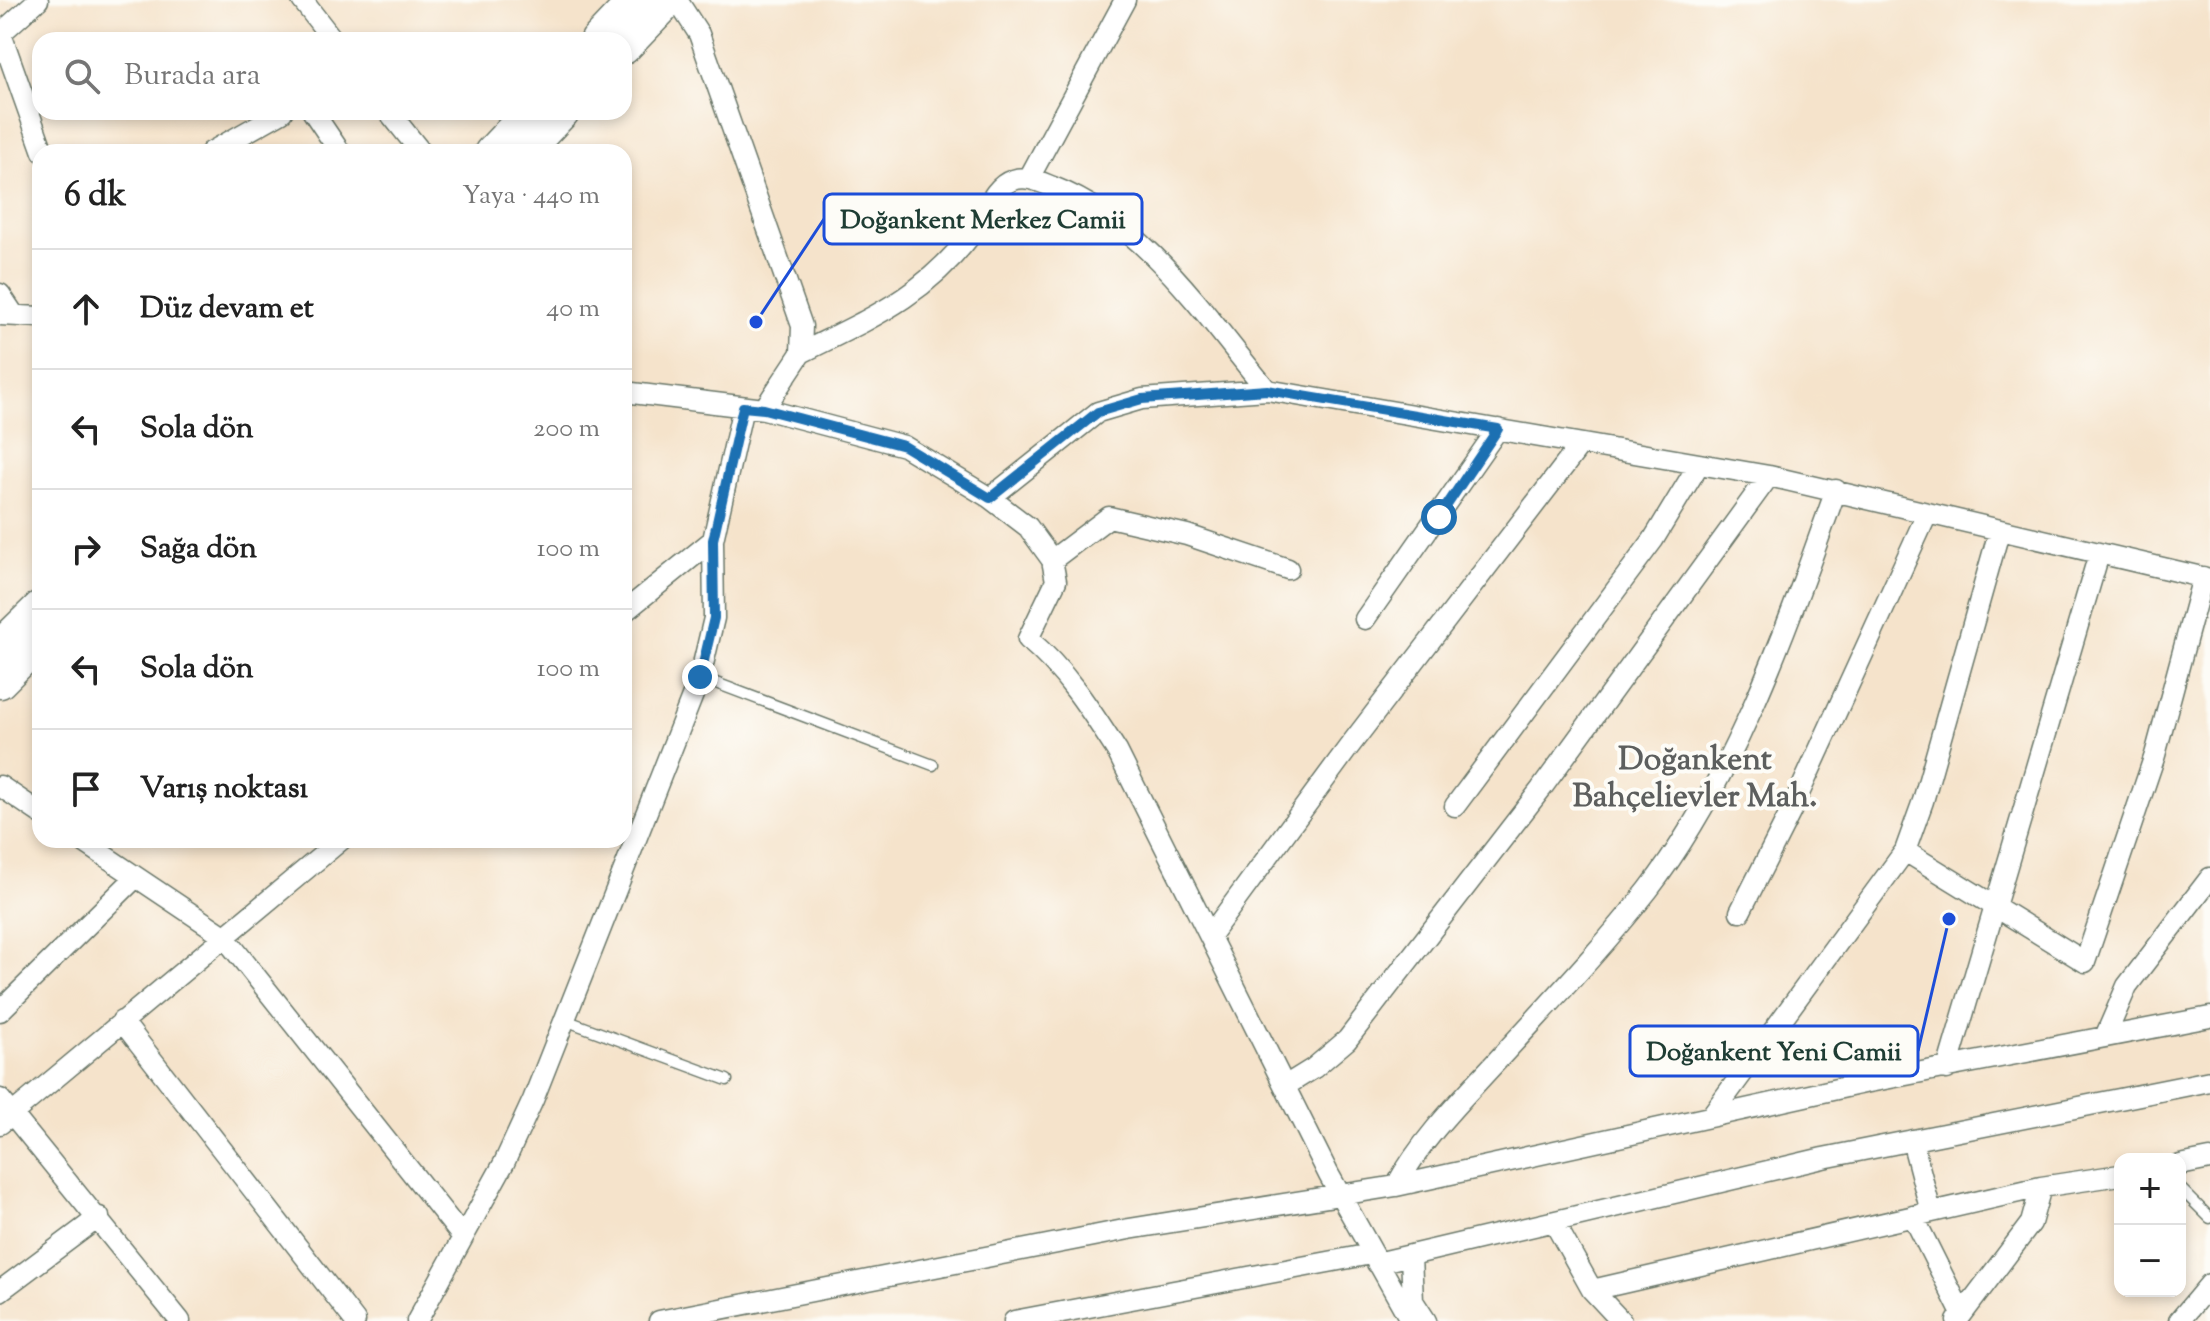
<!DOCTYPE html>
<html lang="tr">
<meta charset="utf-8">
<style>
:root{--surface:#fff;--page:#f6f6f6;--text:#222;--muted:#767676;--line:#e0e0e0}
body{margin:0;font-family:"Sorts Mill Goudy",serif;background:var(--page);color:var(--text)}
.controls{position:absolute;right:24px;bottom:24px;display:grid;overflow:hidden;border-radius:16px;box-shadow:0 4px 12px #0003}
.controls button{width:72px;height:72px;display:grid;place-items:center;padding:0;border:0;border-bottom:2px solid var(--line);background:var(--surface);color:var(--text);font:40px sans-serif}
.stop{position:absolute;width:24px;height:24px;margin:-18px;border:6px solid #1f6fb2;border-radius:50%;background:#fff}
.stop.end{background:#1f6fb2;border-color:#fff;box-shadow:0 2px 8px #0008}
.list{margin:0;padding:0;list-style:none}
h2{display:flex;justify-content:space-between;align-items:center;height:104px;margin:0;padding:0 32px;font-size:34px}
h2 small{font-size:26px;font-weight:400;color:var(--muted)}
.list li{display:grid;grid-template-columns:52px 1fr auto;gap:24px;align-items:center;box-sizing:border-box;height:120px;padding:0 32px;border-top:2px solid var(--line)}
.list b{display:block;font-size:30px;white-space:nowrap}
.list em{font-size:26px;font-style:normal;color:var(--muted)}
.icon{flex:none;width:44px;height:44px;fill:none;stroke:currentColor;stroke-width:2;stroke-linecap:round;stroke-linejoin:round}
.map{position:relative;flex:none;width:2210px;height:1321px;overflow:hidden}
.search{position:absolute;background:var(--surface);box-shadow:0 4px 12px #0003;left:32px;top:32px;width:600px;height:88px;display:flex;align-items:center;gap:20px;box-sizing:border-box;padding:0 28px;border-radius:24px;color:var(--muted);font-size:30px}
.panel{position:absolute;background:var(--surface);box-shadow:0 4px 12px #0003;left:32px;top:144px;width:600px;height:704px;border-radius:24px}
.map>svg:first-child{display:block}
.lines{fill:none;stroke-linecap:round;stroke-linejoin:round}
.service-casing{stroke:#6a7769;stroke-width:13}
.minor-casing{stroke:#6a7769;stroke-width:23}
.primary-casing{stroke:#6a7769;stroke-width:35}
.service{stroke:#fff;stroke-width:10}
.minor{stroke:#fff;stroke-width:20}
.primary{stroke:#fff;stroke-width:32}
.route{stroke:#1f6fb2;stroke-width:10}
.labels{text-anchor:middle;stroke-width:8;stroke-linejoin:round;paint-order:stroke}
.district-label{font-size:32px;font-weight:bold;fill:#5d5f5e;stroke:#fdfcf7}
.leader{fill:none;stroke:#1d4ed8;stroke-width:3}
.callout-dot{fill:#1d4ed8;stroke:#fdfcf7;stroke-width:3}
.callout{fill:#fdfcf7;stroke:#1d4ed8;stroke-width:3}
.callout-label{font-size:26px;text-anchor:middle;font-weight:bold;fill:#1f3d34}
</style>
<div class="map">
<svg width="2210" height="1321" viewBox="0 0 2210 1321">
<rect width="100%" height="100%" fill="#fdfcf7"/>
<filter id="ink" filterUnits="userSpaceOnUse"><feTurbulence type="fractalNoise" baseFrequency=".0125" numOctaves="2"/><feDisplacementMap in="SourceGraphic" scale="16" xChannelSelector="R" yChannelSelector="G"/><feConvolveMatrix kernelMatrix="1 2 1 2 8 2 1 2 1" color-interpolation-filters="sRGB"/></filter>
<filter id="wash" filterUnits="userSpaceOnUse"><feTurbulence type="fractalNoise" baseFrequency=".006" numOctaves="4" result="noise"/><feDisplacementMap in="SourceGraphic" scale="32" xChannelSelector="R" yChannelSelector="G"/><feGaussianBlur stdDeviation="1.8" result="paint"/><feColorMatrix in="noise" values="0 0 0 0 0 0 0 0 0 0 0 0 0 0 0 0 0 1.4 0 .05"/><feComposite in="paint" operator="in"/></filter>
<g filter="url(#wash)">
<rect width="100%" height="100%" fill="#f5e3cb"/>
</g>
<g filter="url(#ink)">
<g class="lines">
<g class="service-casing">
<path id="service" d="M700,677L933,765
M565,1020L727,1080
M2180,1188L2210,1218"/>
</g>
<g class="minor-casing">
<path id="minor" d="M302,0L333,40
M677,0L699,34L802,326L801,353L764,409
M0,31L43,152
M0,34L38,0
M313,112L340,152
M389,112L421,152
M211,152L282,112
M1029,178L1125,0
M0,294L14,315
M0,315L40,317
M801,353C871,318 924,297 973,232C986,216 991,187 1013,180C1027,175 1040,182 1053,187C1146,223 1206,317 1267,390
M624,392L764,409L904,446L990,498L1028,527L1052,560L1056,581L1028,639C1066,671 1090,709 1117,751L1329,1175L1411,1321
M990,498L1098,412L1142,399L1267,390L1769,476L2210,579
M1052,560L1109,517L1187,535L1288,569
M624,612L713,540
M1365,619L1498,429
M0,786L40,813
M1455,806L1653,540L1699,464
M81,840L223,935L462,1236
M1905,851L2085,962L2155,755L2203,577
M1740,912L1791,811L1927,514
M1211,934L1348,748L1581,444
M0,1011L136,877
M122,1021L355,1321
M2105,1037L2127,986L2210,878
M1947,1069L2099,554
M1285,1086L1314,1068L1347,1040L1541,789L1769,476
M0,1099L180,1321
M1711,1116L1905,851L1923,801L1999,532
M0,1124L341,840
M1912,1140L1931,1212
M2180,1165L2210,1159
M1396,1186L1864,1083L2210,1017
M1913,1216L1962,1314
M1554,1222L1592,1290L1621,1321
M1411,1256L1413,1301L1426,1321
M1377,1263L1823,1158L2210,1081
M1592,1290L2041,1187
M0,1291L99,1217
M417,1321L504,1163L533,1100L700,677L714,618L713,540L743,407
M659,1321L1129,1229L1396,1186C1422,1139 1459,1102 1495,1063C1547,1006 1600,951 1648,890C1736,776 1788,624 1836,490
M1014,1321L1371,1254
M1957,1321L2031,1223L2041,1187L2120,1175
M2179,1321L2210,1284"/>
</g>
<g class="primary-casing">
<path id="primary" d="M597,40L635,0
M624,48L670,0
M491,152L529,112
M525,152L563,112
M0,646L40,607
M0,682L40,642"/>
</g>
<use href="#service" class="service"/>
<use href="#minor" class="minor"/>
<use href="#primary" class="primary"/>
</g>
</g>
<g class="lines" filter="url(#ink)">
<path class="route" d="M700,677L714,618L713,540L743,407L764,409L904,446L990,498L1098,412L1142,399L1267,390L1498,429L1439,517"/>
</g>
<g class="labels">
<g class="district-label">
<text x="1695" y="769">Doğankent<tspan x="1695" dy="37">Bahçelievler Mah.</tspan></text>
</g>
</g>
<path class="leader" d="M756 322L824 219M1949 919L1918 1051"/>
<g class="callout-dot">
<circle cx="756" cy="322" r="8"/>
<circle cx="1949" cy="919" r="8"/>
</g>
<g class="callout">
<rect x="824" y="194" width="318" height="50" rx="8"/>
<rect x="1630" y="1026" width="288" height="50" rx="8"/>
</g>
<g class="callout-label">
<text x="983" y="228">Doğankent Merkez Camii</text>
<text x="1774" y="1060">Doğankent Yeni Camii</text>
</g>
</svg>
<div class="controls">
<button>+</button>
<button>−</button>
</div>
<div class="stop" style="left:1439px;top:517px"></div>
<div class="stop end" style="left:700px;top:677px"></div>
<div class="search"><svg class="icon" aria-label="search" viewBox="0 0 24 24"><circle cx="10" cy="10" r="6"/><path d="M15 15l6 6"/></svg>Burada ara</div>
<section class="panel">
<h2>6 dk<small>Yaya · 440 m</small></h2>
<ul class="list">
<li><svg class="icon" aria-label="ahead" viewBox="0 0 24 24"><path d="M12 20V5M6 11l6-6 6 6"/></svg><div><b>Düz devam et</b></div><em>40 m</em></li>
<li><svg class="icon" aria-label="left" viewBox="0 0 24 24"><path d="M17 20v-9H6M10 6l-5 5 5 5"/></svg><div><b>Sola dön</b></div><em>200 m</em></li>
<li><svg class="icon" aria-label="right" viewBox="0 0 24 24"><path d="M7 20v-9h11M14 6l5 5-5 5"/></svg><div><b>Sağa dön</b></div><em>100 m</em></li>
<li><svg class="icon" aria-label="left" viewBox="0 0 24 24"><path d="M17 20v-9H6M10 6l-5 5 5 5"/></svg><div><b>Sola dön</b></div><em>100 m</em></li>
<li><svg class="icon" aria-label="arrive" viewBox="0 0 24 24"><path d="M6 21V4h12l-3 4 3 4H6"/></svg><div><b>Varış noktası</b></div></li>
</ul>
</section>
</div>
